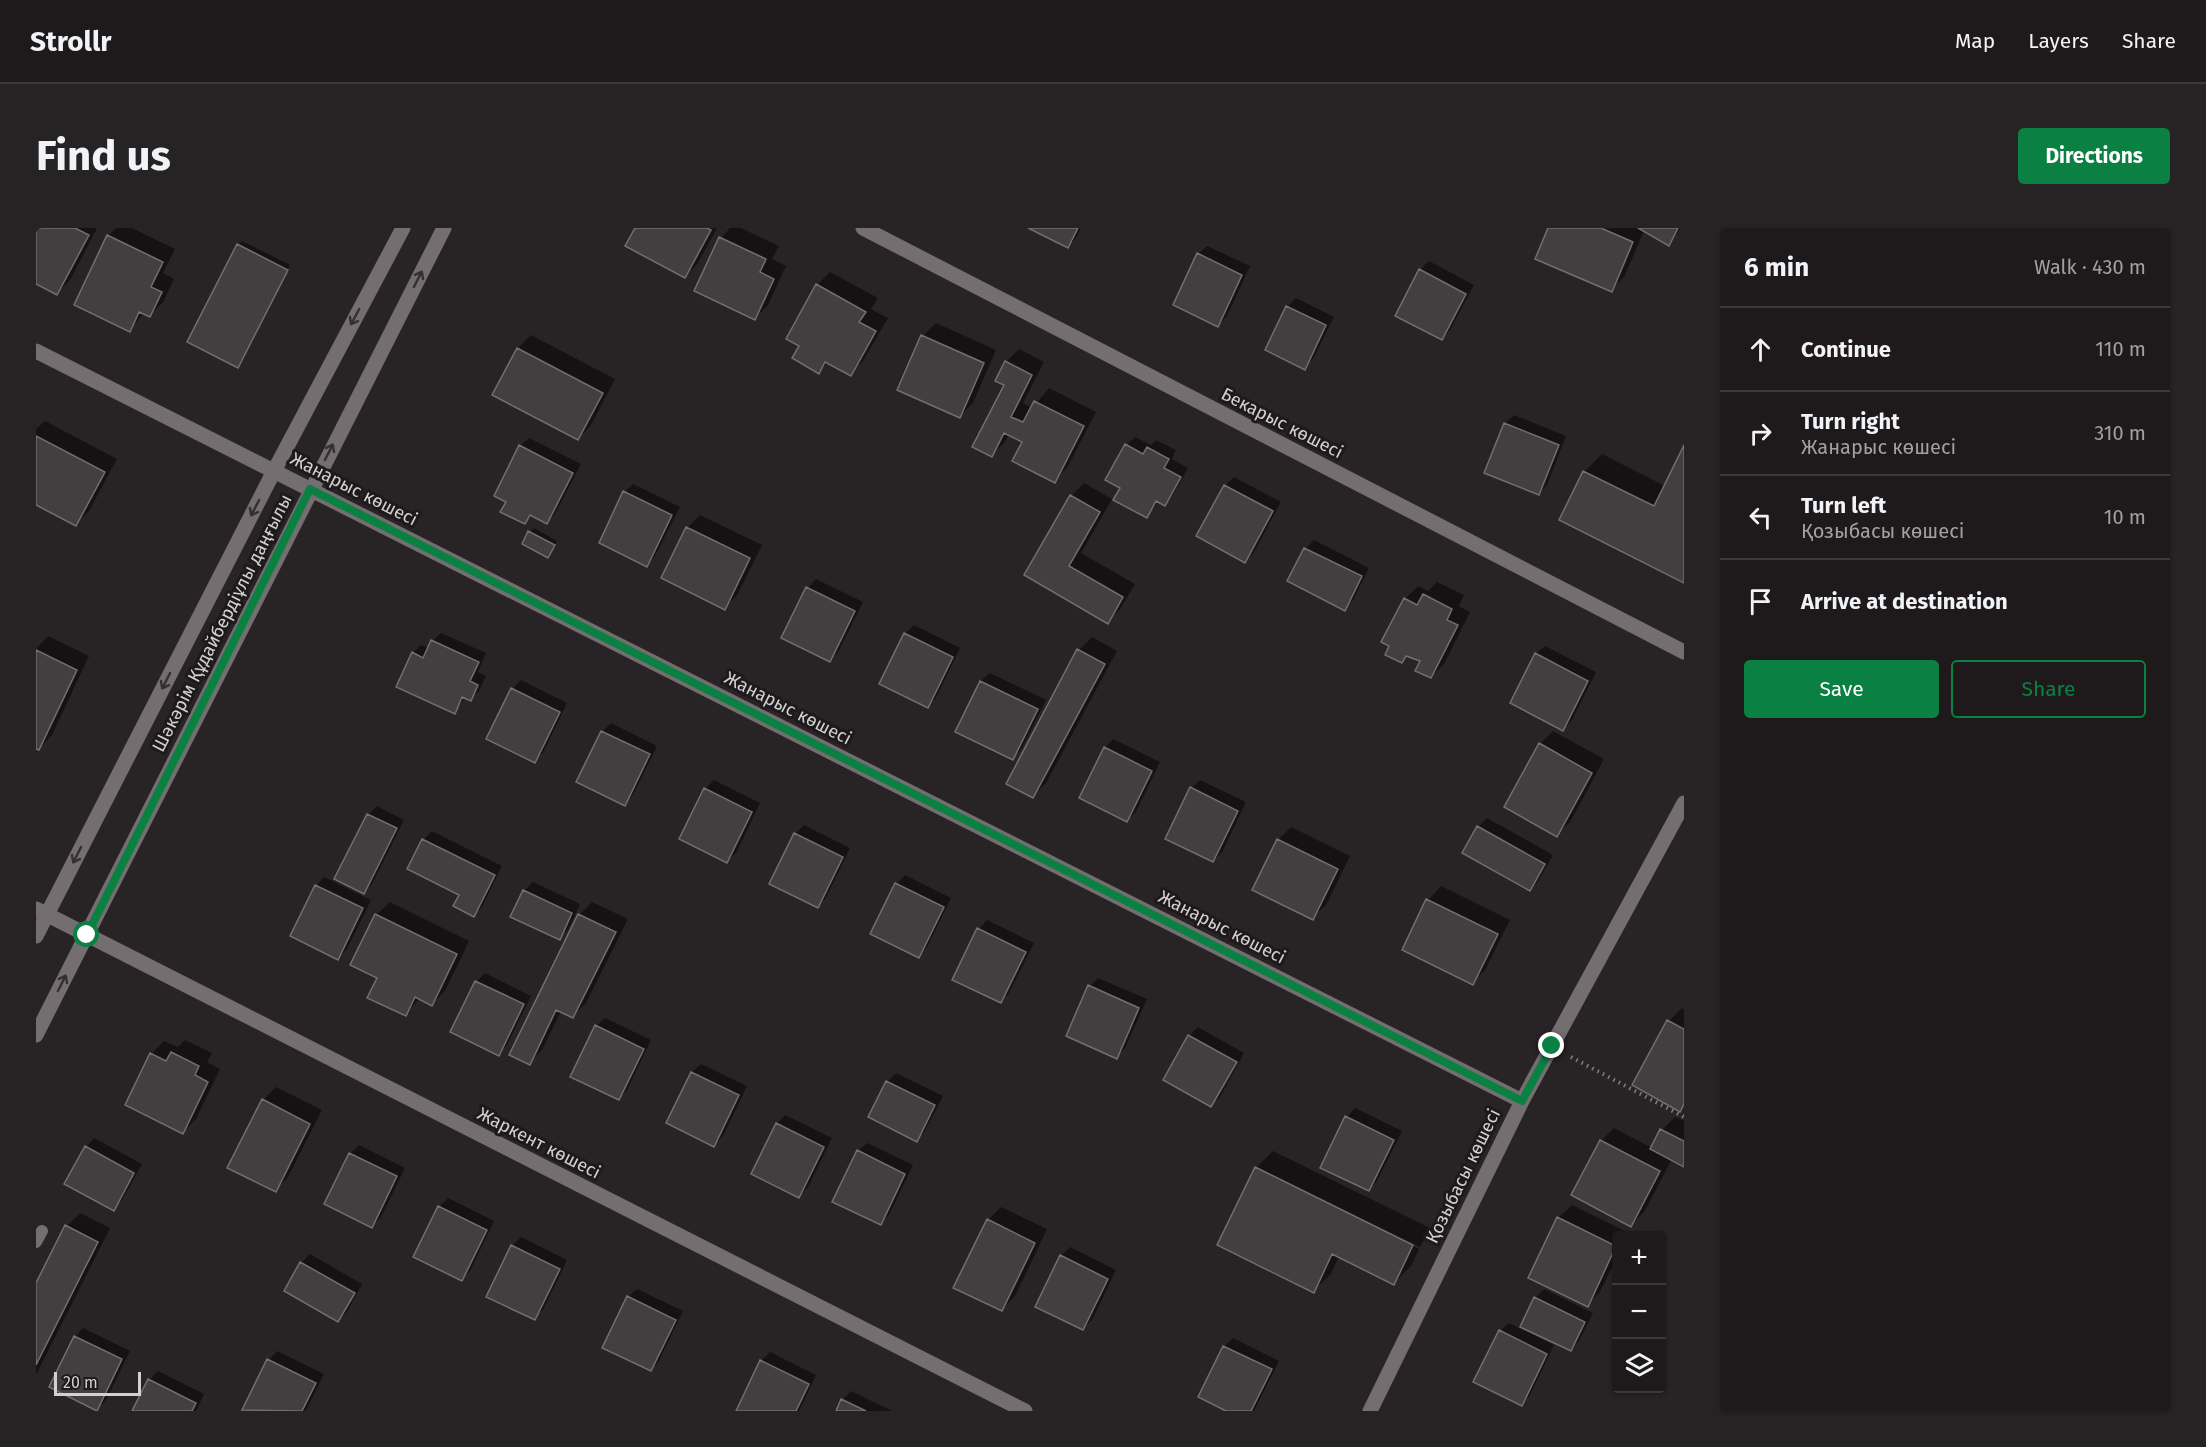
<!DOCTYPE html>
<meta charset="utf-8">
<style>
:root{--surface:#1e1a1c;--page:#262325;--text:#f1f3f6;--muted:#a1a1a3;--line:#3c383b;--accent:#0b8043}
body{margin:0;font-family:"Fira Sans",sans-serif;background:var(--page);color:var(--text)}
.controls{position:absolute;right:18px;bottom:18px;display:grid;overflow:hidden;border-radius:6px;box-shadow:0 2px 4px #0004}
.controls button{width:54px;height:54px;display:grid;place-items:center;padding:0;border:0;border-bottom:2px solid var(--line);background:var(--surface);color:var(--text);font:30px sans-serif}
.scale{position:absolute;left:18px;bottom:15px;width:87px;box-sizing:border-box;padding-left:6px;border:3px solid #d3d0d1;border-top:0;font-size:16px;line-height:21px;white-space:nowrap;color:#d3d0d1;-webkit-text-stroke:4px #1e1a1b;paint-order:stroke}
.stop{position:absolute;width:18px;height:18px;margin:-14px;border:4px solid #0b8043;border-radius:50%;background:#fff}
.stop.end{background:#0b8043;border-color:#fff;box-shadow:0 2px 6px #0008}
.list{margin:0;padding:0;list-style:none}
h2{display:flex;justify-content:space-between;align-items:center;height:78px;margin:0;padding:0 24px;font-size:26px}
h2 small{font-size:20px;font-weight:400;color:var(--muted)}
.list li{display:grid;grid-template-columns:39px 1fr auto;gap:18px;align-items:center;box-sizing:border-box;height:84px;padding:0 24px;border-top:2px solid var(--line)}
.list b{display:block;font-size:22px;white-space:nowrap}
.list p{margin:0;font-size:20px;white-space:nowrap;color:var(--muted)}
.list em{font-size:20px;font-style:normal;color:var(--muted)}
.actions{display:flex;gap:12px;padding:18px 24px}
.actions a{flex:1;padding:14px 0;border:2px solid var(--accent);border-radius:6px;text-align:center;font-size:21px;color:var(--accent)}
.actions .main{background:var(--accent);color:#fff}
.icon{flex:none;width:33px;height:33px;fill:none;stroke:currentColor;stroke-width:2;stroke-linecap:round;stroke-linejoin:round}
.map{position:relative;flex:none;width:1648px;height:1183px;overflow:hidden;border-radius:6px}
header{display:flex;align-items:center;gap:36px;box-sizing:border-box;height:84px;padding:0 30px;background:var(--surface);border-bottom:2px solid var(--line)}
header strong{font-size:28px}
nav{display:flex;gap:33px;margin-inline-start:auto;font-size:21px}
.intro{display:flex;align-items:center;justify-content:space-between;box-sizing:border-box;height:144px;padding:0 36px}
h1{margin:0;font-size:42px}
.button{padding:15px 27px;border-radius:6px;background:var(--accent);color:#fff;font-size:21px;font-weight:700}
main{display:flex;gap:36px;padding:0 36px}
aside{flex:1;background:var(--surface);border-radius:6px;box-shadow:0 2px 4px #0004}
.map>svg:first-child{display:block}
.shadow{fill:#0007}
.building{fill:#433e40;stroke:#736e70;stroke-width:1.5}
.lines{fill:none;stroke-linecap:round;stroke-linejoin:round}
.path{stroke:#837f80;stroke-width:4;stroke-dasharray:1.5 4.5;stroke-linecap:butt}
.service{stroke:#746e70;stroke-width:12}
.minor{stroke:#746e70;stroke-width:15}
.secondary{stroke:#746e70;stroke-width:15}
.oneway{stroke:#342f30}
.route{stroke:#0b8043;stroke-width:8}
.labels{text-anchor:middle;stroke-width:6;stroke-linejoin:round;paint-order:stroke}
.street-label{font-size:18px;fill:#d3d0d1;stroke:#1e1a1b}
</style>
<header>
<strong>Strollr</strong>
<nav><a>Map</a><a>Layers</a><a>Share</a></nav>
</header>
<div class="intro"><h1>Find us</h1><a class="button">Directions</a></div>
<main>
<div class="map">
<svg width="1648" height="1183" viewBox="0 0 1648 1183">
<rect width="100%" height="100%" fill="#282325"/>
<path class="shadow" d="M0,0H61L34,52L21,65L0,54Z
M80,0H96L139,21L127,45L138,51L127,74L114,87L108,85L93,102L72,8Z
M600,0H681L662,35L649,48Z
M694,0H705L743,18L736,31L750,38L732,77L719,90L660,62L685,10Z
M995,0H1045L1040,10L1032,19Z
M1514,0H1645L1633,16L1608,3L1588,49L1575,62Z
M206,13L254,37L205,135L202,138V17Z
M1171,18L1214,38L1191,88L1182,97L1162,26Z
M1393,33L1438,57L1414,102L1405,111L1384,42Z
M794,44L842,70L835,81L852,90L827,133L814,146L793,134L782,144L765,117L752,110L781,57Z
M1260,70L1298,89L1277,131L1268,140L1231,121L1251,79Z
M900,95L960,122L937,175L924,188L887,108Z
M495,107L579,151L555,197L542,211L458,167L482,120Z
M983,121L1008,134L987,175L996,180L1013,160L1060,184L1031,240L1018,253L988,214L973,206L969,214L956,227L970,156V134Z
M1478,187L1530,208L1511,257L1503,266L1469,196Z
M9,193L81,231L53,283L40,296L0,275V201Z
M1099,209L1115,217L1120,212L1140,222L1136,231L1152,240L1137,267L1128,276L1123,273L1110,289L1086,259L1090,217Z
M493,210L545,236L519,286L511,294L496,287L489,295L472,273L484,218Z
M1648,221V354L1525,291L1549,243L1566,226L1629,258Z
M1198,249L1245,274L1218,324L1209,333L1189,258Z
M1048,255L1076,271L1045,325L1099,356L1084,381L1071,394L990,347L1035,268Z
M597,256L644,279L619,328L611,337L589,264Z
M664,287L726,317L701,367L688,380L651,300Z
M498,300L521,313L512,328L494,304Z
M1278,312L1333,340L1317,372L1309,381L1253,352L1269,321Z
M780,351L827,374L802,424L794,432L772,360Z
M1401,354L1428,367L1423,378L1434,384L1408,436L1395,449L1386,432L1373,427L1366,434L1369,371L1382,358L1392,363Z
M878,397L924,420L900,470L891,478L869,406Z
M405,405L450,425L442,444L450,448L443,463L434,471L430,469L418,484L377,425L385,417L393,420L396,413Z
M12,408L53,428L16,507L3,520L0,519V421Z
M1056,409L1081,423L1010,555L996,568L1043,422Z
M1509,418L1560,444L1536,492L1527,501L1500,426Z
M954,445L1010,472L985,522L976,530L921,503L945,453Z
M485,452L531,475L507,525L498,533L476,461Z
M575,495L621,518L597,567L588,576L566,504Z
M1517,503L1568,531L1534,594L1520,607L1504,516Z
M1077,511L1124,534L1100,584L1091,592L1069,520Z
M678,552L724,575L700,625L691,633L669,561Z
M1164,552L1210,574L1186,624L1177,633L1155,560Z
M341,578L368,592L336,656L327,665L300,651L332,587Z
M1451,590L1517,627L1502,653L1494,662L1428,625L1442,599Z
M768,597L814,620L790,670L781,678L759,606Z
M1255,599L1314,628L1290,677L1276,690L1242,612Z
M396,603L466,638L446,679L438,687L387,612Z
M869,647L915,670L891,719L883,728L836,705L861,656Z
M288,649L335,672L311,721L302,730L280,658Z
M497,654L544,676L532,702L523,710L488,663Z
M1405,658L1474,692L1449,742L1436,755L1368,721L1392,672Z
M354,674L433,713L409,763L396,776L384,770L369,786L343,750L340,687Z
M556,674L592,691L550,775L537,788L525,783L506,822L493,835L543,687Z
M951,692L998,715L973,765L965,773L943,701Z
M449,745L495,768L471,817L463,826L416,803L440,754Z
M1062,750L1111,771L1089,820L1080,829L1054,758Z
M1646,780L1648,781V878L1644,882L1633,793Z
M569,790L615,812L591,862L582,871L560,798Z
M1162,799L1208,825L1184,869L1175,877L1129,852L1153,808Z
M149,812L176,825L171,834L184,841L160,891L147,904L91,876L115,826L128,813L142,819Z
M665,836L711,858L687,908L678,917L632,894L656,844Z
M860,845L907,868L889,903L880,912L851,854Z
M240,859L286,882L252,949L239,962L227,872Z
M1319,880L1366,903L1341,953L1333,961L1311,889Z
M749,887L796,910L772,959L763,968L741,896Z
M1639,889L1648,893V937L1636,931L1608,984L1595,997L1565,913L1578,900L1616,920L1626,902Z
M58,910L106,936L86,972L77,981L50,919Z
M831,915L877,937L853,987L844,996L822,923Z
M323,917L369,940L345,989L336,998L314,926Z
M1237,923L1394,1000L1384,1019L1225,941V944L1383,1021L1375,1038L1358,1055L1303,1028L1295,1046L1277,1063L1220,940Z
M412,970L458,993L434,1043L426,1051L403,979Z
M1536,977L1593,1005L1592,1008H1580V1031L1564,1064L1551,1077L1522,990Z
M965,979L1011,1001L979,1068L965,1082L952,992Z
M44,985L74,1000L0,1147V1059L31,998Z
M485,1009L531,1032L507,1082L498,1090L476,1018Z
M1034,1019L1080,1042L1056,1092L1047,1100L1025,1028Z
M274,1026L326,1056L311,1084L302,1092L265,1035Z
M601,1061L647,1083L623,1133L614,1142L592,1069Z
M1508,1061L1557,1085L1543,1113L1535,1121L1499,1070Z
M1473,1095L1518,1117L1494,1167L1486,1176L1464,1103Z
M47,1100L94,1123L70,1172L61,1181L39,1109Z
M1197,1110L1243,1133L1218,1183H1194L1188,1119Z
M241,1123L288,1146L270,1183L208,1182L233,1132Z
M734,1124L780,1147L763,1183H701L725,1133Z
M122,1143L168,1166L160,1183H98L113,1152Z
M815,1163L856,1183H801L807,1172Z"/>
<path class="building" d="M0,0H39L53,7L21,67L0,56Z
M599,0H671L675,2L649,50L589,18Z
M992,0H1042L1032,20Z
M1512,0H1565L1597,14L1576,64L1499,31Z
M1602,0H1642L1633,18Z
M71,7L127,34L115,59L126,64L114,89L103,84L94,104L38,77Z
M683,9L730,31L724,44L738,51L719,92L658,63Z
M201,16L252,42L202,140L151,114Z
M1161,25L1206,47L1182,99L1137,77Z
M1383,41L1430,66L1406,112L1359,88Z
M780,56L830,84L823,94L840,103L815,148L789,134L783,146L756,130L763,118L750,111Z
M1250,78L1290,97L1269,142L1229,122Z
M885,107L948,135L924,190L861,162Z
M481,120L567,165L542,212L456,167Z
M969,133L996,147L975,189L987,194L998,173L1048,198L1019,255L976,233L986,214L968,205L956,229L936,219L968,157L959,153Z
M1468,195L1523,217L1503,267L1448,245Z
M0,208L69,244L40,298L0,277Z
M1089,216L1107,226L1111,219L1133,231L1128,240L1145,249L1129,278L1120,273L1111,290L1077,272L1084,260L1069,252Z
M483,217L537,245L511,296L494,287L489,296L464,284L470,274L458,268Z
M1648,217V355L1523,292L1547,243L1618,278Z
M1188,257L1237,283L1209,335L1160,308Z
M587,263L636,287L611,339L563,315Z
M1034,267L1064,284L1033,338L1087,369L1072,396L988,347Z
M650,299L714,330L689,382L625,350Z
M492,303L519,317L512,330L486,316Z
M1268,320L1326,348L1309,383L1251,353Z
M770,359L819,383L794,434L745,410Z
M1387,366L1416,381L1411,392L1422,397L1395,450L1379,443L1384,433L1370,428L1366,435L1349,427L1353,418L1345,414L1368,370L1381,377Z
M868,405L917,429L892,480L843,456Z
M395,412L443,434L434,453L442,457L435,473L426,469L419,486L360,459L376,424L387,430Z
M1041,421L1069,436L997,570L970,556Z
M0,422L41,442L3,522L0,521Z
M1499,425L1552,453L1527,503L1474,475Z
M944,453L1002,481L977,532L919,504Z
M475,460L524,484L499,535L450,511Z
M565,503L614,526L589,578L540,554Z
M1503,515L1556,545L1521,609L1468,579Z
M1068,519L1116,543L1091,594L1043,570Z
M1154,559L1202,583L1177,634L1129,611Z
M668,560L716,584L691,635L643,611Z
M331,586L361,600L328,666L298,651Z
M1441,598L1509,636L1494,663L1426,625Z
M758,605L807,629L782,680L733,656Z
M386,611L459,647L438,689L417,678L423,667L371,641Z
M1241,611L1302,641L1277,692L1216,662Z
M859,655L908,679L883,730L834,706Z
M279,657L327,680L302,732L254,708Z
M487,662L536,685L524,712L474,689Z
M1390,671L1462,706L1437,757L1366,722Z
M339,686L421,726L396,778L379,769L370,788L331,770L341,750L314,737Z
M542,686L580,704L537,790L520,782L494,837L473,827Z
M941,700L990,724L965,775L916,752Z
M439,753L488,776L463,828L414,804Z
M1052,757L1103,780L1081,831L1030,808Z
M1631,792L1648,801V876L1644,884L1596,857Z
M559,797L608,821L583,872L534,849Z
M1152,807L1201,834L1175,879L1127,852Z
M135,824L163,838L159,847L172,854L147,906L89,877L114,825L130,833Z
M655,844L703,867L678,919L630,895Z
M850,853L899,877L881,914L832,889Z
M226,871L274,896L240,964L191,940Z
M1309,888L1358,912L1333,963L1284,940Z
M740,895L788,919L763,970L715,946Z
M1624,901L1648,913V939L1614,921Z
M1564,912L1624,943L1595,999L1535,967Z
M49,918L98,945L78,983L28,956Z
M821,922L869,946L845,997L796,974Z
M313,925L361,948L336,1000L288,976Z
M1219,939L1377,1017L1358,1057L1296,1026L1278,1065L1181,1017Z
M402,978L451,1002L426,1053L377,1029Z
M1521,989L1580,1018L1552,1079L1492,1050Z
M951,991L999,1015L966,1083L917,1060Z
M29,997L62,1014L0,1137V1055Z
M475,1017L524,1041L499,1092L450,1069Z
M1024,1027L1072,1051L1047,1102L999,1079Z
M264,1034L319,1065L302,1094L248,1063Z
M591,1068L640,1092L615,1143L566,1120Z
M1498,1069L1549,1094L1535,1123L1484,1099Z
M1463,1102L1511,1126L1486,1178L1437,1154Z
M38,1108L86,1131L61,1183L13,1159Z
M1187,1118L1236,1141L1215,1183H1190L1162,1169Z
M231,1131L280,1155L266,1183L206,1182Z
M724,1132L773,1156L760,1183H700Z
M112,1151L160,1175L156,1183H96Z
M805,1171L830,1183H800Z"/>
<g class="lines">
<path class="path" d="M1535,829L1648,889"/>
<path class="service" d="M0,1014L6,1003"/>
<path class="minor" d="M827,0L1648,424
M0,123L1486,873
M0,681L989,1183
M1334,1183L1486,873L1648,575"/>
<path class="secondary" d="M0,708L238,243L367,0
M0,807L408,0"/>
</g>
<defs><path id="oneway-shaft" d="M-6 0H5M1.5-3L5.5 0L1.5 3" fill="none" stroke-width="1.6" stroke-linecap="round" stroke-linejoin="round" transform="scale(1.5)"/></defs>
<g class="oneway">
<use href="#oneway-shaft" transform="translate(382 51) rotate(-63)"/>
<use href="#oneway-shaft" transform="translate(319 89) rotate(118)"/>
<use href="#oneway-shaft" transform="translate(293 224) rotate(-63)"/>
<use href="#oneway-shaft" transform="translate(219 280) rotate(117)"/>
<use href="#oneway-shaft" transform="translate(130 453) rotate(117)"/>
<use href="#oneway-shaft" transform="translate(41 627) rotate(117)"/>
<use href="#oneway-shaft" transform="translate(26 755) rotate(-63)"/>
</g>
<g class="lines">
<path class="route" d="M51,707L274,261L1486,873L1516,818"/>
</g>
<g class="labels">
<g class="street-label">
<text transform="translate(1246 195) rotate(27)" y="6">Бекарыс көшесі</text>
<text transform="translate(318 261) rotate(27)" y="6">Жанарыс көшесі</text>
<text transform="translate(186 395) rotate(-63)" y="6">Шәкәрім Құдайбердіұлы даңғылы</text>
<text transform="translate(752 480) rotate(27)" y="6">Жанарыс көшесі</text>
<text transform="translate(1186 699) rotate(27)" y="6">Жанарыс көшесі</text>
<text transform="translate(503 915) rotate(27)" y="6">Жаркент көшесі</text>
<text transform="translate(1427 948) rotate(-64)" y="6">Қозыбасы көшесі</text>
</g>
</g>
</svg>
<div class="controls">
<button>+</button>
<button>−</button>
<button><svg class="icon" aria-label="layers" viewBox="0 0 24 24"><path d="M12 4l9 5-9 5-9-5zM3 14l9 5 9-5"/></svg></button>
</div>
<div class="scale">20 m</div>
<div class="stop" style="left:51px;top:707px"></div>
<div class="stop end" style="left:1516px;top:818px"></div>
</div>
<aside>
<h2>6 min<small>Walk · 430 m</small></h2>
<ul class="list">
<li><svg class="icon" aria-label="ahead" viewBox="0 0 24 24"><path d="M12 20V5M6 11l6-6 6 6"/></svg><div><b>Continue</b></div><em>110 m</em></li>
<li><svg class="icon" aria-label="right" viewBox="0 0 24 24"><path d="M7 20v-9h11M14 6l5 5-5 5"/></svg><div><b>Turn right</b><p>Жанарыс көшесі</p></div><em>310 m</em></li>
<li><svg class="icon" aria-label="left" viewBox="0 0 24 24"><path d="M17 20v-9H6M10 6l-5 5 5 5"/></svg><div><b>Turn left</b><p>Қозыбасы көшесі</p></div><em>10 m</em></li>
<li><svg class="icon" aria-label="arrive" viewBox="0 0 24 24"><path d="M6 21V4h12l-3 4 3 4H6"/></svg><div><b>Arrive at destination</b></div></li>
</ul>
<div class="actions"><a class="main">Save</a><a>Share</a></div>
</aside>
</main>
